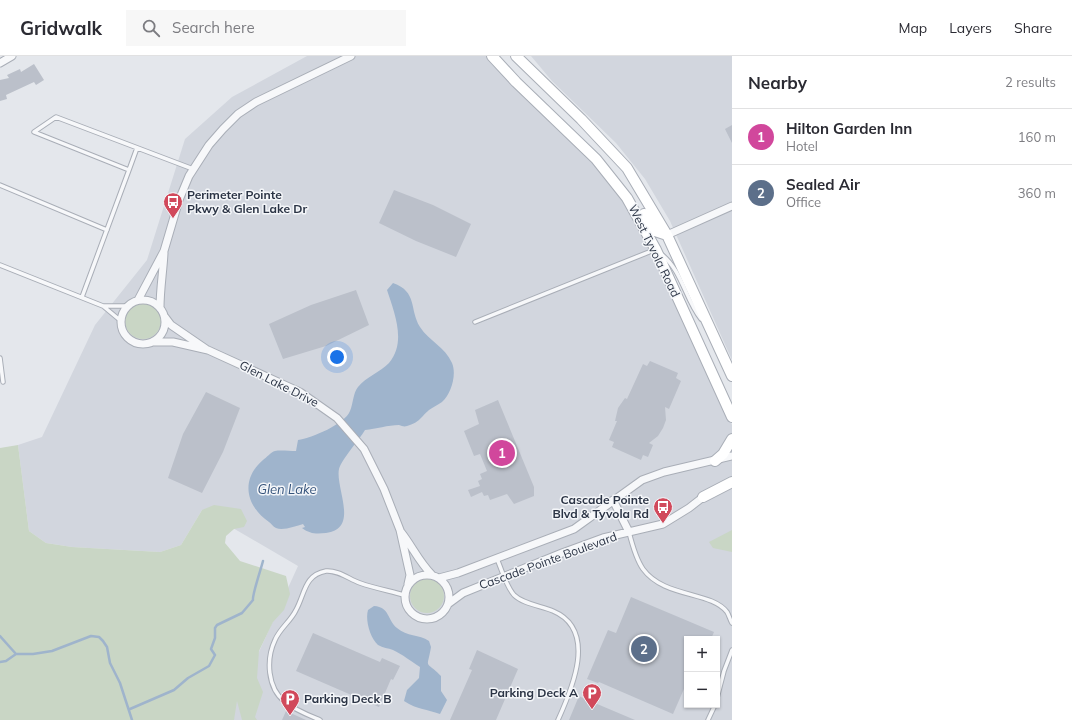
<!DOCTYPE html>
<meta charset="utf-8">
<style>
:root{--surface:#fff;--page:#f7f7f7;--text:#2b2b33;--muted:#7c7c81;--line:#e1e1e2;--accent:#0b8043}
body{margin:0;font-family:Mulish,sans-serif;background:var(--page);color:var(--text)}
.controls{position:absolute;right:12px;bottom:12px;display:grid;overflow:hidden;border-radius:0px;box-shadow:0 1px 3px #0004}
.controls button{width:36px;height:36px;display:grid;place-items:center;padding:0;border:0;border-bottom:1px solid var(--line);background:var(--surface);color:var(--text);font:20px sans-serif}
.you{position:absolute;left:337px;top:301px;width:14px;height:14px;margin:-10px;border:3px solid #fff;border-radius:50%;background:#1a73e8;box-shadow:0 0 0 6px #1a73e833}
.badge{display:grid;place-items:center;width:26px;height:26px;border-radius:50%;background:var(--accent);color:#fff;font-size:13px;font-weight:700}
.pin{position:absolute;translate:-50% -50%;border:2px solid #fff;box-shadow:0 1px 4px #0006}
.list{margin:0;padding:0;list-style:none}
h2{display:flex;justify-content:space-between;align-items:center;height:52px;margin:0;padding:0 16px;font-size:17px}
h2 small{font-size:13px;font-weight:400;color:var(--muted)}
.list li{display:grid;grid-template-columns:26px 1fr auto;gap:12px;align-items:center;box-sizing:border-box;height:56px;padding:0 16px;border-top:1px solid var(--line)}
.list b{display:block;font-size:15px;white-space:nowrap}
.list p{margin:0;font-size:13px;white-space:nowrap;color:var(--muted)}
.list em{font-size:13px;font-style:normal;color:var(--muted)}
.icon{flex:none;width:22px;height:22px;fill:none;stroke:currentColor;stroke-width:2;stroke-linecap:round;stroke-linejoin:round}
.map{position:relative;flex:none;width:732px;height:664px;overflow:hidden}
header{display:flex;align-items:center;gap:24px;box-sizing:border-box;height:56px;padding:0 20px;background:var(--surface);border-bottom:1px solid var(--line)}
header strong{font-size:19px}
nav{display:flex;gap:22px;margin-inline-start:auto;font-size:14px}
.search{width:280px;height:36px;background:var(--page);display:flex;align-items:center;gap:10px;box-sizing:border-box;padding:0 14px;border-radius:0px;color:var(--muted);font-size:15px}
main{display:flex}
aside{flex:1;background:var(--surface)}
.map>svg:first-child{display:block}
.built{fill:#d2d6de;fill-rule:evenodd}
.green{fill:#c9d6c5}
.water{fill:#9fb4cc}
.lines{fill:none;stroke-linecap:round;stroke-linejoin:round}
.stream{stroke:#9fb4cc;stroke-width:2.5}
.building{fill:#bbc0ca}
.lane-casing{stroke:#a9aeb7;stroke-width:5.5}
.street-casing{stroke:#a9aeb7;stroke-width:9}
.secondary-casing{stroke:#a9aeb7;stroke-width:12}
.lane{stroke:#f7f8fa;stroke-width:3.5}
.street{stroke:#f7f8fa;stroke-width:7}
.secondary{stroke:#fff;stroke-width:10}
.labels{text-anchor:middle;stroke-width:3;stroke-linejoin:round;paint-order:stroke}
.poi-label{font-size:12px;font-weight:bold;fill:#2b3445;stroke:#f4f6f9;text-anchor:start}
.street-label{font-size:12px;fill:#2b3445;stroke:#f4f6f9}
.water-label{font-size:13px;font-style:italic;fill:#34527a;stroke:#f4f6f9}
</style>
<header>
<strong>Gridwalk</strong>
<div class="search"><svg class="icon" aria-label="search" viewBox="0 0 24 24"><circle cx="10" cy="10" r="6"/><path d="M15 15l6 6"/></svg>Search here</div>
<nav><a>Map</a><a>Layers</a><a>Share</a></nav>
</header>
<main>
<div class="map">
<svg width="732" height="664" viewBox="0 0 732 664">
<rect width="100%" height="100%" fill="#e4e7ec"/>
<path class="built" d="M307,0H487L602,115L642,173L732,369V664H228L298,510L202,454L181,489L160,496L72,491L46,487L29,475L18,389L42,381L95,269L147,204L185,83L232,41ZM687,583H717V649H687Z
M531,0H732V304L670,165L645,123L616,87L552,25Z"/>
<path class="green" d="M125 265a18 18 0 1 1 36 0a18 18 0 1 1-36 0Z
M18,389L29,475L46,487L72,491L160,496L181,489L202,454L214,449L241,453L247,465L244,471L234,473L226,480L225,487L240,505L286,520L290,538L284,554L273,566L259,595L257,622L263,636L255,661L257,664H242L237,645L234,664H0V392Z
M732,474V496L713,492L709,486Z
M410 540a17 17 0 1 1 34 0a17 17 0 1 1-34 0Z"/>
<path class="water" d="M393,227C418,236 409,253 420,271C429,285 445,291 452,307C457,319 451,338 442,346C438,349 433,351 429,354C420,362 420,366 407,370C404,371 402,370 399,369C388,369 376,373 365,374C359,384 342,403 339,413C335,432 360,473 326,477C316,478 310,478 302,472L305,471L303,468C296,470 283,475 276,472C273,471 271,467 269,466C246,450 240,424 263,404C266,402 271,396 275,395C280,394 289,395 296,395L298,384C312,382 345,368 350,355C353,348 353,337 358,331C366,321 380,316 389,307C407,286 394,256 387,234Z
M374,550C390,551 387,564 397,572C407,581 419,578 429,585L431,591C427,615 424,603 441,620V635L447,644L440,658C427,653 418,654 404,645L407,634L419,622L420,611C412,606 402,598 393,594C388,592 383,592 378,589C370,582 365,564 368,554Z"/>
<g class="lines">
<path class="stream" d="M0,580L16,598
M0,606L6,605L16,598H33L52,595L91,580L99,581L103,585L107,591L110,607L120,627L132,664
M130,653L174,634L188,622L209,610L215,599L211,593L215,582V572L217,569L242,557L253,544C252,539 261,513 263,505"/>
</g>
<path class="building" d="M34,8L44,24L36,29L34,26L6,39L7,43L0,45V24L9,22L7,19L20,13L21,16Z
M732,69V87L725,73Z
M394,134L433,149L471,168L456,201L416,185L379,167Z
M356,234L369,269L326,290L283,303L269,268L311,249Z
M650,305L678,317L676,322L681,325L669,353L665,351L666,364L663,372L658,380L649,387L653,389L648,401L643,399L641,404L612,391L614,386L609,384L617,365H615L618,352L625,342L627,343L643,308L647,310Z
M206,336L240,352L223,396L202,437L168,422L183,378Z
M498,344L534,431V440L514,448L507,438L490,444L488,439L484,440L482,436L471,441L468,434L480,430L478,425L482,423L480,418L487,415L480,398L474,400L464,375L479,368L475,354Z
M631,541L714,576L711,583H687V626L673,658L599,626L598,627L587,623L608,574L616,577Z
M313,577L380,606L382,602L400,610L393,624L391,623L379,651L296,615Z
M477,594L518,613L496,664H450L472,614L469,613Z
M579,640L583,642L635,664H569Z
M286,655L306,664H282Z"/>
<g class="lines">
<g class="lane-casing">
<path id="lane" d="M129,114L137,92
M0,129L107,174
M661,198C682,214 685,243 701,263
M0,209L103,250L121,265
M82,241L129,114L34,76L56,61L193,113
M103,250H128
M475,266L654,194
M0,302L3,326
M629,476C632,488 636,503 643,513C664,542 711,535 727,556C729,559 730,564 732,567
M497,503C502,514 506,530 514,539C523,548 541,550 553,555C598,574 572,633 558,664
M717,642L724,615L732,594
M320,664C308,659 295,654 285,646C267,632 266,603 275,584C280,572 291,565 296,554C305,538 304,519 326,515C338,514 349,523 360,527C374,532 390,535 404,539
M708,664L715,649"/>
</g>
<g class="street-casing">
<path id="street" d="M0,7L12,0
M667,179L732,150
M121 266a22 22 0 1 1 44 0a22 22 0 1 1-44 0Z
M138,244L164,195L179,144L189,120L209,89L223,73L238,58L256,46L351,0
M160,252C160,233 163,216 164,197
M165,261L171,269L206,293
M153,286H173L208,294L300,336L337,362L364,393L384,433L400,474L410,519L408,528
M613,444L629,476
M401,476C412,490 419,506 432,519
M405 541a22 22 0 1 1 44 0a22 22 0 1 1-44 0Z
M439,522L458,517L574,473L642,424L664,416L732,400
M448,548L463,537L562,497L603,482L663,468L689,452L707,438"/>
</g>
<g class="secondary-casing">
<path id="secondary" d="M492,0L516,26L596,103L627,142L656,194L732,361
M516,0L581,63L627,112L667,179L732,320
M644,158L655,175L667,179
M715,405L723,398L732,383
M703,441L732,426"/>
</g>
<use href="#lane" class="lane"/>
<use href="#street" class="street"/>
<use href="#secondary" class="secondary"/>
</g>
<defs>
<g id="bus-pin" transform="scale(1)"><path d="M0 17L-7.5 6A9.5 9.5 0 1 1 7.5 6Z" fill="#d1495b" stroke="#f4f6f9"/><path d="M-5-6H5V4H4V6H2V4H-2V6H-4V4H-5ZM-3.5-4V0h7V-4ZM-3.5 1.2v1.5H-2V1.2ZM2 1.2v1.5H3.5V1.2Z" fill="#fff"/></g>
<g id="parking-pin" transform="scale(1)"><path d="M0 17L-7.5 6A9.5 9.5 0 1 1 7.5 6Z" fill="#d1495b" stroke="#f4f6f9"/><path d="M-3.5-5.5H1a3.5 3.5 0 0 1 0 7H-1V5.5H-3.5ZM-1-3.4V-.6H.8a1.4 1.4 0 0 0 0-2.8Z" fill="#fff"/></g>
</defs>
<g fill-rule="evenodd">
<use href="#bus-pin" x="173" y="146"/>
<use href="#bus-pin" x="663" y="451"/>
<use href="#parking-pin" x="592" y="637"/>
<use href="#parking-pin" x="290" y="643"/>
</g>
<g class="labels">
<g class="poi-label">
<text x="187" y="143">Perimeter Pointe<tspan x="187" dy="14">Pkwy &amp; Glen Lake Dr</tspan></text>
<text x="649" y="448" text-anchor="end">Cascade Pointe<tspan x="649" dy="14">Blvd &amp; Tyvola Rd</tspan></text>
<text x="578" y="641" text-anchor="end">Parking Deck A</text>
<text x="304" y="647">Parking Deck B</text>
</g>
<g class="street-label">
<text transform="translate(654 195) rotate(64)" y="4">West Tyvola Road</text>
<text transform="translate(279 328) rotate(27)" y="4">Glen Lake Drive</text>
<text transform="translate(548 505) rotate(-20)" y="4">Cascade Pointe Boulevard</text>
</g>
<g class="water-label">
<text x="287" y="438">Glen Lake</text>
</g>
</g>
</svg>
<div class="controls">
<button>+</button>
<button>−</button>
</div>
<div class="you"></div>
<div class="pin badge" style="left:502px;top:397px;background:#d1479c">1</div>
<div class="pin badge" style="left:644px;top:593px;background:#5c6f8a">2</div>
</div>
<aside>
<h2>Nearby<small>2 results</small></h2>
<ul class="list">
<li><span class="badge" style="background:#d1479c">1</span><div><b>Hilton Garden Inn</b><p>Hotel</p></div><em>160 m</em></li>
<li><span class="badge" style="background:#5c6f8a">2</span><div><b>Sealed Air</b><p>Office</p></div><em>360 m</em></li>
</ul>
</aside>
</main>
